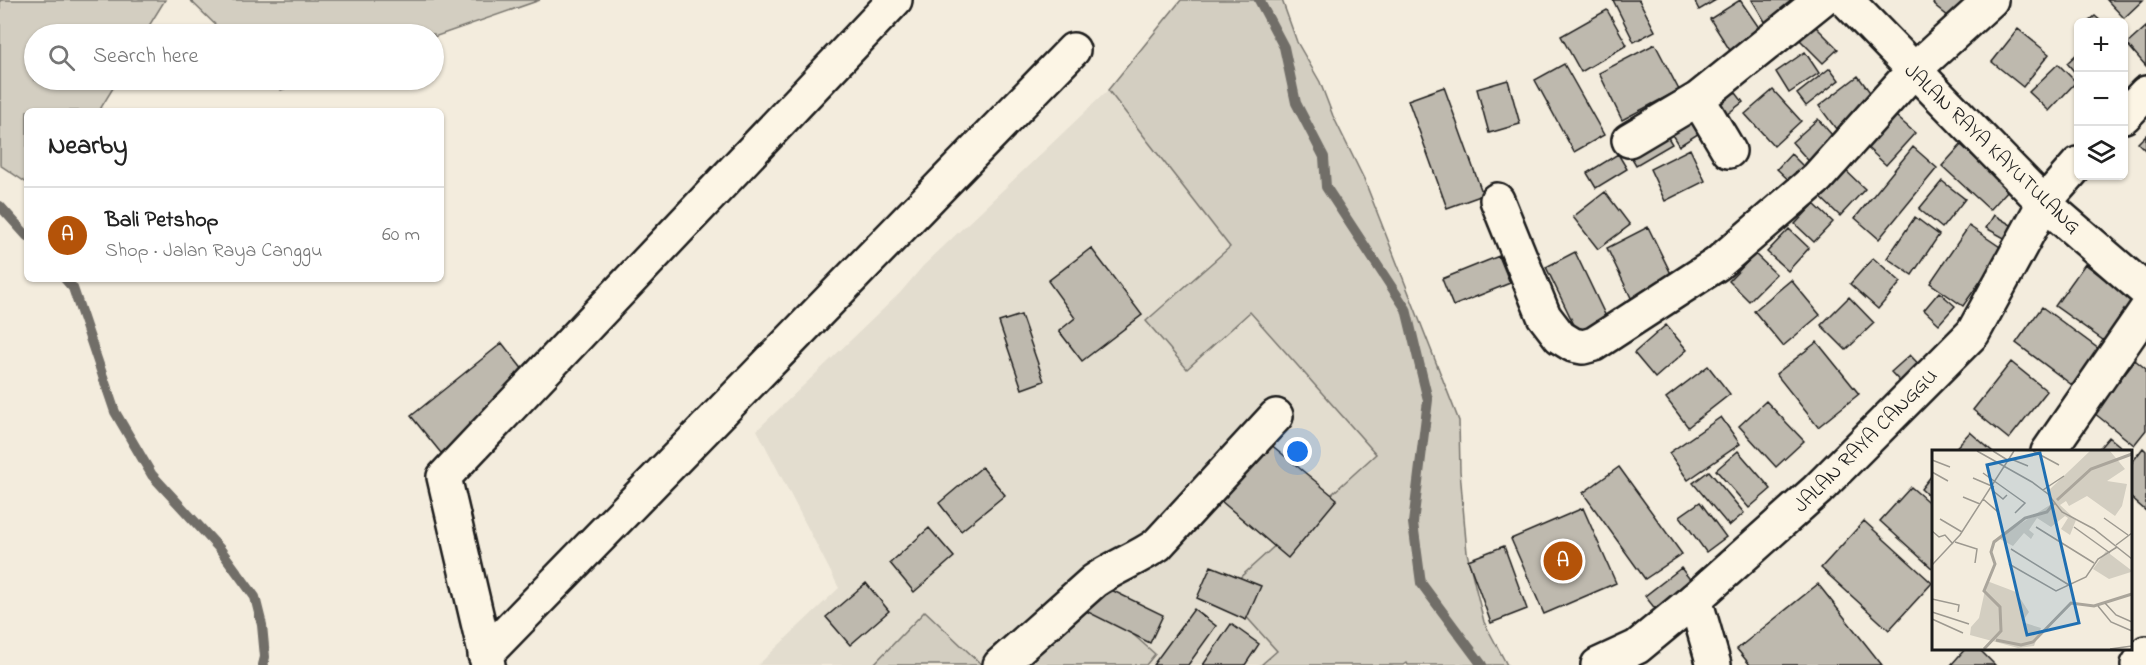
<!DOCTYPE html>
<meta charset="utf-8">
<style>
:root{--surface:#fff;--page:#f2f2f2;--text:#222;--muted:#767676;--line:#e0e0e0;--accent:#b45309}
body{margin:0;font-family:"Indie Flower",sans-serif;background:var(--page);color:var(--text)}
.controls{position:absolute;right:18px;top:18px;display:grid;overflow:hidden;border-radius:9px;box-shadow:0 2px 4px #0004}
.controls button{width:54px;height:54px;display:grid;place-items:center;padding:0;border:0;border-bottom:2px solid var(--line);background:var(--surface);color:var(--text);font:30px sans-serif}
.you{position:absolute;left:1298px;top:452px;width:21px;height:21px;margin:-15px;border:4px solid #fff;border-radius:50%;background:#1a73e8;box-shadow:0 0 0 9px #1a73e833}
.badge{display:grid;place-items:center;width:39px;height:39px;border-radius:50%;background:var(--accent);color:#fff;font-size:20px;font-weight:700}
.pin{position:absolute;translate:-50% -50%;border:3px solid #fff;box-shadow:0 2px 6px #0006}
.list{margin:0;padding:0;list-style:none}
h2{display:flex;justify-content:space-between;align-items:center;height:78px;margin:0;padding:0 24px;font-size:26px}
h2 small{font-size:20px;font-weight:400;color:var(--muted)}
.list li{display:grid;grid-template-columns:39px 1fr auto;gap:18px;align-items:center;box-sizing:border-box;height:96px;padding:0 24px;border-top:2px solid var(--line)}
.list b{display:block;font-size:22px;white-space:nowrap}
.list p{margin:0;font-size:20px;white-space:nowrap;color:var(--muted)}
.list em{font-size:20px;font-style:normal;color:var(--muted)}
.icon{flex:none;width:33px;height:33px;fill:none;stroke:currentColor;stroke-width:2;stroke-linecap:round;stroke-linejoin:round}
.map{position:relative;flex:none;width:2146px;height:665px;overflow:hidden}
.search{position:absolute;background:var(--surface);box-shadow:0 2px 4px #0004;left:24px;top:24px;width:420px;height:66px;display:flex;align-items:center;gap:15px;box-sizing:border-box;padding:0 21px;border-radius:33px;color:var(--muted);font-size:22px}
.panel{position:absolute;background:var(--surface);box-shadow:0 2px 4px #0004;left:24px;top:108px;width:420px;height:174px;border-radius:9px}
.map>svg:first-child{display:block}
.built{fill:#e3ddcf}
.green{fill:#d3cec1;stroke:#78756e;stroke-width:1.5}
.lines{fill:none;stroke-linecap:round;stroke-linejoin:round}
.stream{stroke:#716e68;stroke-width:10}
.building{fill:#beb9ae;stroke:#1c1c1c;stroke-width:1.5}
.minor-casing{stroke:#1c1c1c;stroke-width:38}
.major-casing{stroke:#1c1c1c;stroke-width:38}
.minor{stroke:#fcf5e5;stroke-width:33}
.major{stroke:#fcf5e5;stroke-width:33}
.labels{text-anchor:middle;stroke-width:4.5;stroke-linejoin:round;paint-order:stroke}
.street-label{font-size:21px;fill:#1c1c1c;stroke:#fcf5e5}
.inset-river{fill:none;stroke:#aaa59b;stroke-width:3}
.inset-road{fill:none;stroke:#9d9990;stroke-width:1.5}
.view{fill:#1f6fb2;fill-opacity:0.15;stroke:#1f6fb2;stroke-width:3}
.inset-edge{fill:none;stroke:#1c1c1c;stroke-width:3}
</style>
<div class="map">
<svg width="2146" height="665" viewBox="0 0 2146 665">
<rect width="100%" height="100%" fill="#f3ecdd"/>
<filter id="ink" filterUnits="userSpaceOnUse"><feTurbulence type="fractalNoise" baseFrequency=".0167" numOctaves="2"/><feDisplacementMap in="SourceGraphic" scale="12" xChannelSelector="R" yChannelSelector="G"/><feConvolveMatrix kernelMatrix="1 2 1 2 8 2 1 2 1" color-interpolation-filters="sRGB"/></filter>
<g filter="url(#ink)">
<path class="built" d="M1108,90L1230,247L1146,322L1187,369L1249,312L1376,454L1225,592L1277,651L1261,665H1146L1155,654L1015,647L1036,665H982L925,611L873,665H758L839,588L757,430L900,293L923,266Z"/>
<path class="green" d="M0,0H165L144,34H34V80H118L99,111H27V183L0,165Z
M190,0H540L434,37V34H225Z
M1181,0H1282L1297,42L1320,82L1333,116L1364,179L1459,421L1460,471L1467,553L1484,622L1507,665H1408L1407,663L1404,665H1261L1277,651L1224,592L1376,454L1250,312L1187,369L1146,321L1230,247L1108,90Z
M270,80H312L281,90Z
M1073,581L1155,654L1146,665H1036L1015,646Z
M925,611L982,665H873Z"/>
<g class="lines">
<path class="stream" d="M1259,0L1284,47L1296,103L1324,157L1326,187L1406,309L1428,400L1413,523L1421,583L1482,665
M0,206L27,236
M65,279L73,288L115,412L152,475L220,549L255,597L262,625L265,657L263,665"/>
</g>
<path class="building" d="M1613,0H1639L1655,31L1634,42Z
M1694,0H1716L1699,10Z
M1740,0L1762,32L1731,52L1710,19Z
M1752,0H1799L1770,30Z
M1935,0H1970L1954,21L1933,4Z
M2107,0H2143L2124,18Z
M1607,10L1627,45L1581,72L1561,36Z
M2095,16L2102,22H2088Z
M1814,25L1838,49L1823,63L1800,40Z
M2146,27V66L2127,44Z
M2018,29L2049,54L2023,87L1992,62Z
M1655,44L1679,90L1622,120L1599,73Z
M1805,52L1819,73L1789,93L1776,72Z
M2078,53V76L2067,63Z
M1564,64L1604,135L1574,152L1535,80Z
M2058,64L2076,82L2049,111L2029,92Z
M1830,68L1839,80L1806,106L1797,94Z
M1858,76L1875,99L1836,129L1819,106Z
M1508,80L1520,124L1489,133L1477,89Z
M1730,85L1743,102L1718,121L1706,103Z
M1444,87L1483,195L1447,208L1408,100Z
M1773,90L1801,121L1774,146L1745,114Z
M1699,104L1712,125L1679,146L1666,125Z
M1888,109L1915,133L1886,165L1860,141Z
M1818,119L1839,143L1813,166L1792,142Z
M1661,126L1672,144L1636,165L1626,148Z
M2146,135V151L2138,143Z
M1961,145L2009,189L1990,210L1942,166Z
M1913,147L1937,168L1879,239L1855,218Z
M1690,149L1705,181L1665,201L1650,169Z
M1618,154L1627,169L1596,188L1587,173Z
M1791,154L1810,173L1796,187L1777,169Z
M1840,165L1865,189L1840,216L1815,192Z
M1942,181L1965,199L1942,228L1919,209Z
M1605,192L1630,225L1598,249L1573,217Z
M1814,204L1833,222L1814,242L1795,224Z
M1994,215L2013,226L2006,239L1986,228Z
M1915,217L1939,235L1912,275L1887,258Z
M1969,226L2003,249L1963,306L1930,283Z
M1648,227L1677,286L1635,306L1607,248Z
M1789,229L1809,248L1788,271L1767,252Z
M1091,248L1142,315L1082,361L1059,331L1075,318L1048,281Z
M1575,252L1609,323L1580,337L1546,267Z
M1755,254L1776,274L1749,301L1729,281Z
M1499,256L1510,283L1453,306L1442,279Z
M1873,258L1901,282L1878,309L1850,284Z
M2085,264L2139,305L2110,345L2055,306Z
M1791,280L1820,315L1783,346L1754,311Z
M1939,292L1955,306L1939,324L1924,310Z
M1849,297L1874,323L1846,350L1821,325Z
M2042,307L2111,358L2084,394L2016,343Z
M1021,315L1044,381L1022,389L999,322Z
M1666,325L1687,350L1655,378L1634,353Z
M1817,342L1859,394L1818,427L1776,374Z
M502,343L531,380L441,453L411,416Z
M1910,355L1929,375L1910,392L1891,372Z
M2135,360L2146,369V430L2134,445L2094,413Z
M2011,362L2047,391L2009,439L1973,410Z
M1708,366L1730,394L1688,427L1666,398Z
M1766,401L1804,441L1776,467L1739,426Z
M1721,417L1740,444L1688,480L1669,453Z
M1970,432L1993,452H1952Z
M2109,437L2126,451L2125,452H2096Z
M1269,443L1337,499L1288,558L1221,501Z
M2143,448L2146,451V511L2130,497V465Z
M1738,451L1771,489L1749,508L1716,470Z
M982,467L1005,495L961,531L939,503Z
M1619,467L1682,554L1645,579L1583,493Z
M1709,471L1744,513L1729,526L1693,483Z
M1933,474V500L1921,489Z
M1911,487L1933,506V569L1880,521Z
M1700,502L1726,537L1706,552L1680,516Z
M1583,508L1616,583L1544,614L1511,539Z
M1864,521L1932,583L1889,630L1821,568Z
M929,528L954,557L914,592L890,563Z
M1504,546L1527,609L1491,623L1468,560Z
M1211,566L1261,586L1246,620L1197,598Z
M1681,568L1700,592L1664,620L1645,596Z
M866,583L889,611L850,645L826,617Z
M1099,584L1163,615L1150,643L1086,611Z
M1818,584L1882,665H1750L1737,649Z
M1194,609L1216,626L1188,665H1153Z
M1231,624L1259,644L1245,665H1203Z
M1966,648H1978L1995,665H1951Z"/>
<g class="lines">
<g class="minor-casing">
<path id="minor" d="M1846,0L2044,203L2146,291
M1629,140L1698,99
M1729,151L1698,99L1821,0
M1497,200L1544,316L1560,337L1573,345L1583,347L1594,344L1717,264L1817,178L1913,71L1991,0
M2048,452L2146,310
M1695,599L1714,665
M485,655L1073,50
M488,665L444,477L895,0
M1000,665L1094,581C1114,567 1137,559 1157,545L1276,416
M2138,665L2146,653"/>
</g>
<g class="major-casing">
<path id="major" d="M2124,116L2146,93
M1598,665L1637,647L1695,599L1817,490L1973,333L2044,203L2078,164"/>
</g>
<use href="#minor" class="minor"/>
<use href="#major" class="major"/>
</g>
</g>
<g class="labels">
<g class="street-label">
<text transform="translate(1993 148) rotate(44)" y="7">JALAN RAYA KAYUTULANG</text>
<text transform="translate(1865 440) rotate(-45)" y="7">JALAN RAYA CANGGU</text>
</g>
</g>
<g transform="translate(1932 450)">
<rect width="200" height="200" fill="#f3ecdd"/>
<path d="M158,1H178L193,19L175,31L195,34L190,56L183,66L155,46L137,56L134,51L128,55L144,70L138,85L129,79L136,68L133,66L119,77L105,68L97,80L102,84L99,89L92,83L81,96L66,88L121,53L117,40ZM174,101L199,120V122L177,129L161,119ZM55,131L84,142L97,162L90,172L109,178L102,196L86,198L38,185L39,177L47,168Z" fill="#d3cec1"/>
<path class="inset-river" d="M125,50L159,19L200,4M64,190L89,195L101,192L139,153L162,156L200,144M52,199L69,181L68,157L52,141L63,114L59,102L62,92L93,68L115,62L122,53"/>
<path class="inset-road" d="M45,1L100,32L116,44L130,62L162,79L200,109M61,1L77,11M101,1L127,15M79,9L96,16M0,10L18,17M0,22L16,31M51,23L93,53L83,63M41,28L62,37M60,40L71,49L75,45M111,40L132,26M31,47L48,54M51,49L66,62M172,68L196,85M8,69L30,82M104,77L162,113M142,77L178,103M0,81L7,87L13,85L21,94M23,92L45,99L43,113M184,95L200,83M79,99L137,135M77,114L124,141L154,127L166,109L185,97M0,115L28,85L82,1M0,149L27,155L26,162M173,153L184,165L200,172M166,156L179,172L200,181M0,162L37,174M0,169L31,183M178,199L200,196"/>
<path class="view" d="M108,3L147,173L95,185L55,15Z"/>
<rect width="200" height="200" class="inset-edge"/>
</g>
</svg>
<div class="controls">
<button>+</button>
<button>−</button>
<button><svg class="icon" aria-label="layers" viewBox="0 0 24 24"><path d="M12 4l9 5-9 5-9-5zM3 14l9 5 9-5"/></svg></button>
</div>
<div class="you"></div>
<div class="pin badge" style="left:1563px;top:561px">A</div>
<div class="search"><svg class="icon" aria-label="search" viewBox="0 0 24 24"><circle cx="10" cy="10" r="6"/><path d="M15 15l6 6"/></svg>Search here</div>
<section class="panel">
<h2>Nearby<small></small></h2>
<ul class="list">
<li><span class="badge">A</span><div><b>Bali Petshop</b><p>Shop · Jalan Raya Canggu</p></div><em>60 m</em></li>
</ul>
</section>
</div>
